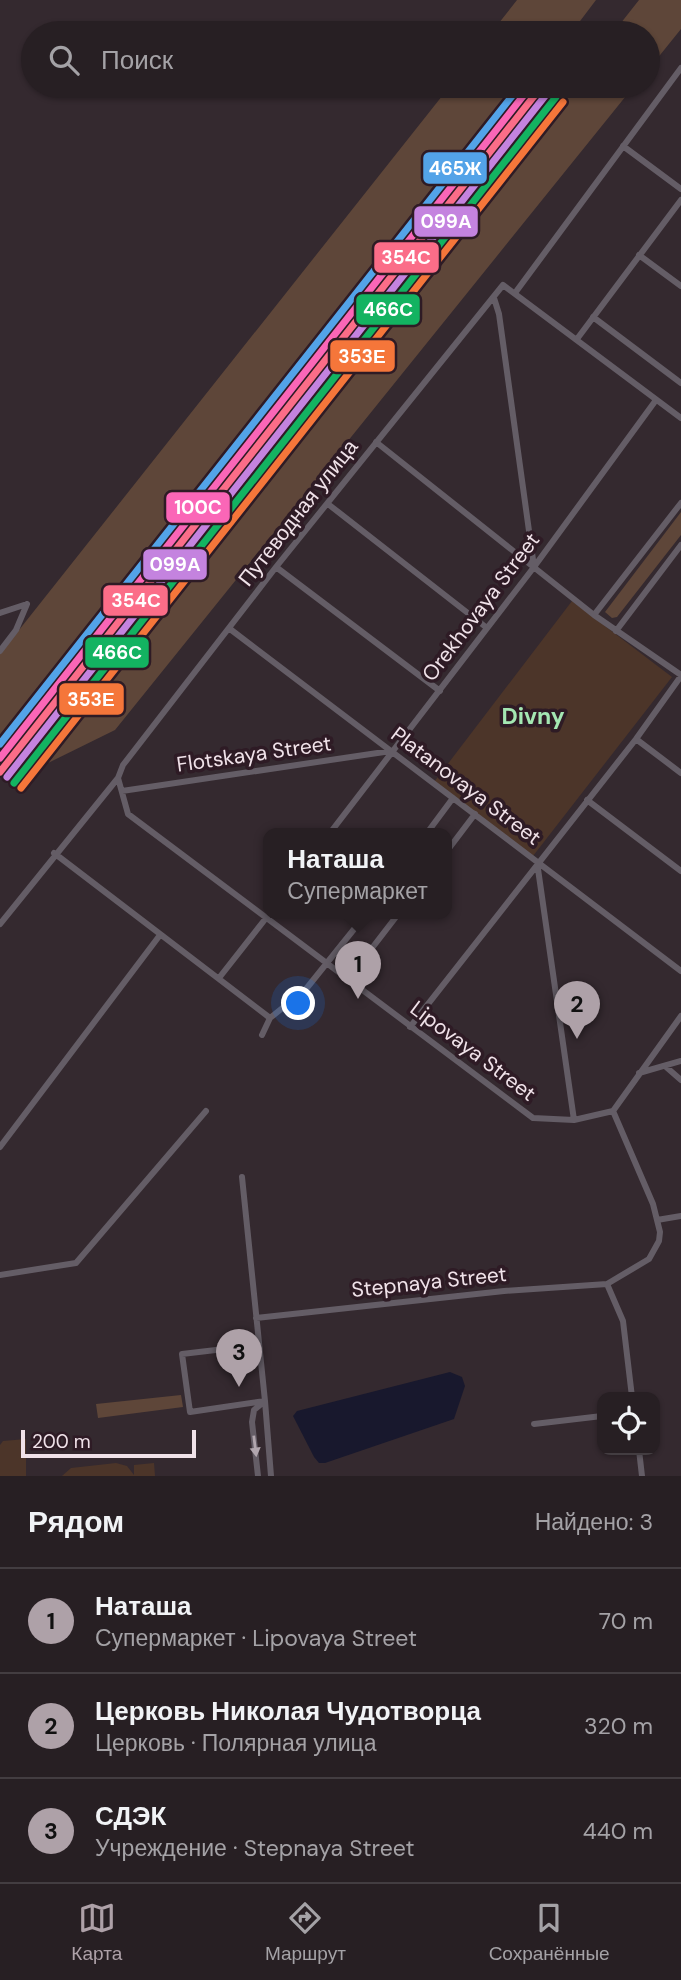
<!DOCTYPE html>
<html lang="ru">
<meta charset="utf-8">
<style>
:root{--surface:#271f23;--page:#2f272b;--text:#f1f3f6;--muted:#a4a2a6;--line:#433d41;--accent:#aea1a8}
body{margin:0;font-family:"DM Sans",sans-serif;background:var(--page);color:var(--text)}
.controls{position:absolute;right:21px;bottom:21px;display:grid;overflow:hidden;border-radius:14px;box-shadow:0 2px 5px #0004}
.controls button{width:63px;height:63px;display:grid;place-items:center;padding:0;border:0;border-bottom:2px solid var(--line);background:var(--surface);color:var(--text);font:35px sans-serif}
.scale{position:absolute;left:21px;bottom:18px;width:175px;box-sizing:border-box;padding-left:7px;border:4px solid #f0e2e9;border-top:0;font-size:19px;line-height:24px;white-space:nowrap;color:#f0e2e9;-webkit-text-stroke:5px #2e1b25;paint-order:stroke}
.you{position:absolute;left:299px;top:1004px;width:24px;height:24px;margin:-18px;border:5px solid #fff;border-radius:50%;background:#1a73e8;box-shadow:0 0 0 10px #1a73e833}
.badge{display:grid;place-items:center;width:46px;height:46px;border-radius:50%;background:var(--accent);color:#111;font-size:23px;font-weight:700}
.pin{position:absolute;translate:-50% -58px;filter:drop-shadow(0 2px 4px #0008)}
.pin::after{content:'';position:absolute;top:37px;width:24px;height:21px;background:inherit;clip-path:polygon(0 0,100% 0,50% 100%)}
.popup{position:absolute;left:263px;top:828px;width:189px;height:91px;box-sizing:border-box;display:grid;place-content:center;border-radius:14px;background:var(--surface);filter:drop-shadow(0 2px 5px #0005);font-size:23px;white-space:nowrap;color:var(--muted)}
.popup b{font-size:26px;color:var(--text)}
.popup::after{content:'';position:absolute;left:50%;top:100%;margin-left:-14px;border:14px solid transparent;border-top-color:var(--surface)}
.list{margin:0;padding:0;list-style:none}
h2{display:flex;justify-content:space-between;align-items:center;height:91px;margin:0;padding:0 28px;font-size:30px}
h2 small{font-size:23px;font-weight:400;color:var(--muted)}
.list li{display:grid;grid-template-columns:46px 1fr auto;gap:21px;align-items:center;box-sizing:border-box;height:105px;padding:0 28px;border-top:2px solid var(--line)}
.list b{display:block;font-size:26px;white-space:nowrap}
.list p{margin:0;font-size:23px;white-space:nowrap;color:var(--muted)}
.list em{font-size:23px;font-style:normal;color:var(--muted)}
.icon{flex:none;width:38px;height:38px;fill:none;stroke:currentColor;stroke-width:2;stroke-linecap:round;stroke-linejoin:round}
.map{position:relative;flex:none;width:681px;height:1476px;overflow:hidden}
.search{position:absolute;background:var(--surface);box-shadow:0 2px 5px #0004;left:21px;right:21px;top:21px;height:77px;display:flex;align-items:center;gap:18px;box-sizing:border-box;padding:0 24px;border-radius:38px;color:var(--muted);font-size:26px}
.sheet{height:406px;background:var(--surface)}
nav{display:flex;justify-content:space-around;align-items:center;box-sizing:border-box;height:98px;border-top:2px solid var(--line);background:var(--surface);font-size:19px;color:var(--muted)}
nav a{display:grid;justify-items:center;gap:4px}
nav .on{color:var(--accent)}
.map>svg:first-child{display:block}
.green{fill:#4c3529}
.forest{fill:#5e4639}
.water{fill:#18182d}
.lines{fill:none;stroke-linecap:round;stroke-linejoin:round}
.minor{stroke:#645d66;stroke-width:6}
.rail-casing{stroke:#6b646a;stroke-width:4.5}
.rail{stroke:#2e1b25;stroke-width:2;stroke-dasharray:5;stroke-linecap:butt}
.rail-1-casing{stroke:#2e1b25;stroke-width:12}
.rail-2-casing{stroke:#2e1b25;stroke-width:12}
.rail-3-casing{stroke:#2e1b25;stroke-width:12}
.rail-4-casing{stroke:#2e1b25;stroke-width:12}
.rail-5-casing{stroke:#2e1b25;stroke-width:12}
.rail-6-casing{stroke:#2e1b25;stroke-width:12}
.rail-1{stroke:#fb6d88;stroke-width:7}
.rail-2{stroke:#c483df;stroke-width:7}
.rail-3{stroke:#fa66b7;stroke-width:7}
.rail-4{stroke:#13b361;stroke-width:7}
.rail-5{stroke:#53a3e8;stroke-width:7}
.rail-6{stroke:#f5763a;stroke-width:7}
.oneway{fill:#b1a6ae}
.labels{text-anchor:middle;stroke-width:7;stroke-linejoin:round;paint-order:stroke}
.street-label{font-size:21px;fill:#f0e2e9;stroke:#2e1b25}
.neighbourhood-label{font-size:23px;font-weight:bold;fill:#a4e7b2;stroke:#2e1b25}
.line-badge{stroke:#2e1b25;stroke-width:2.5}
.badge-label{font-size:19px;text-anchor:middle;font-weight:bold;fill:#fff}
</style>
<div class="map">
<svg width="681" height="1476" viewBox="0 0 681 1476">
<rect width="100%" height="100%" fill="#34292f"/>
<path class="green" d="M572,601L672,677L533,856L434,782Z
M26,1439V1476H0V1445L3,1441Z
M116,1463L127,1466L134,1475V1465L154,1463L155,1476H62L71,1468Z"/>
<path class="forest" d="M517,0H596L571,33H491Z
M639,0H681V29L648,70V33H613Z
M450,86H530L0,738V654Z
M572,86H634L115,730L48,763Z
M681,512V535L617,617L612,618L605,612Z
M181,1395L183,1407L98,1418L96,1404Z"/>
<path class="water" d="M450,1372L462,1377L465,1386L454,1419L325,1463H319L314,1457L293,1416L297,1411Z"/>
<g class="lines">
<path class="minor" d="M623,146L681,189
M639,255L681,286
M515,293L681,68
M494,298L499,314L534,567
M593,317L681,383
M577,339L681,200
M376,442L594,615L681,675
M328,504L487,628
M276,567L440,691
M0,613L27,604
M594,615L681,503
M230,629L681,971
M616,631L681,545
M0,651L16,630L27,604
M636,739L681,773
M122,791L391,751
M587,800L681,871
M330,833L534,567L656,400
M427,833L453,798
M447,851L475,814
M54,853L270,1018
M537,862L574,1120
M0,924L118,778
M219,978L270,913
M349,978L399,913
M410,1027L636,739L681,676
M262,1035L270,1018L306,989L367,913
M665,1066L681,1080
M639,1073L681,1061
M613,1111L574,1120L533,1118L128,814L118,778L123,765L276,567L503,285L681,418
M613,1111L681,1016
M0,1147L160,935
M242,1177L265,1401L254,1410L252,1422L258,1476
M657,1220L681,1216
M0,1275L76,1263L206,1111
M607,1284L649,1259L659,1241L660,1232L653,1204L613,1111
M607,1284L623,1321L632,1397
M256,1318L504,1291L607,1284
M259,1345L182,1354L190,1412L265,1401L271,1476
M534,1424L602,1416
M639,1450L642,1476"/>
<g class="rail-casing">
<path id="rail" d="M0,764L120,612"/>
</g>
<use href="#rail" class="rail"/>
<g class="rail-1-casing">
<path id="rail-1" d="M0,772L542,86"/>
</g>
<g class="rail-2-casing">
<path id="rail-2" d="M7,777L549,91"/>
</g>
<g class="rail-3-casing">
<path id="rail-3" d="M0,758L531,86"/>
</g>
<g class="rail-4-casing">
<path id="rail-4" d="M14,783L556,97"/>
</g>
<g class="rail-5-casing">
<path id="rail-5" d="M0,744L520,86"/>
</g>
<g class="rail-6-casing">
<path id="rail-6" d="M21,788L563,102"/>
</g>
<use href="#rail-1" class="rail-1"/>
<use href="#rail-2" class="rail-2"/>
<use href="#rail-3" class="rail-3"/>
<use href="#rail-4" class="rail-4"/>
<use href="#rail-5" class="rail-5"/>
<use href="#rail-6" class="rail-6"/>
</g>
<defs><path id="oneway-solid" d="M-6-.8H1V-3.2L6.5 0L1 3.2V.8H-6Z" transform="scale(1.75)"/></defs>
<use class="oneway" href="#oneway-solid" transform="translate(255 1446) rotate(83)"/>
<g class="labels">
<g class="street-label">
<text transform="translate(298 513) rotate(-52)" y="7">Путеводная улица</text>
<text transform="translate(481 607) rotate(-53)" y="7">Orekhovaya Street</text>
<text transform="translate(254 754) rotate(-8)" y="7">Flotskaya Street</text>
<text transform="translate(466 786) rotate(37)" y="7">Platanovaya Street</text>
<text transform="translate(473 1051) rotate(37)" y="7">Lipovaya Street</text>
<text transform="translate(429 1282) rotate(-6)" y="7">Stepnaya Street</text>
</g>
<g class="neighbourhood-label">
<text x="533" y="724">Divny</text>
</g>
</g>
<g class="line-badge">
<rect x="422" y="151" width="66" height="34" rx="7" fill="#53a3e8"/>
<rect x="413" y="205" width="66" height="33" rx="7" fill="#c483df"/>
<rect x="373" y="241" width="67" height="33" rx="7" fill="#fb6d88"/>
<rect x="355" y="293" width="66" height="33" rx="7" fill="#13b361"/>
<rect x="329" y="339" width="67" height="34" rx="7" fill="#f5763a"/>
<rect x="165" y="491" width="66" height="33" rx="7" fill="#fa66b7"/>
<rect x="142" y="548" width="66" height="33" rx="7" fill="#c483df"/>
<rect x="102" y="584" width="67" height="33" rx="7" fill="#fb6d88"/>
<rect x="84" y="636" width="66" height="33" rx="7" fill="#13b361"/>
<rect x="58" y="682" width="67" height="34" rx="7" fill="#f5763a"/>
</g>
<g class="badge-label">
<text x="455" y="175">465Ж</text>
<text x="446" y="228">099А</text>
<text x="406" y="264">354С</text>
<text x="388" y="316">466С</text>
<text x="362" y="363">353Е</text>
<text x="198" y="514">100C</text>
<text x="175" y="571">099А</text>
<text x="136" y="607">354С</text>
<text x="117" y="659">466С</text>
<text x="91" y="706">353Е</text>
</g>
</svg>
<div class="controls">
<button><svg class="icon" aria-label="locate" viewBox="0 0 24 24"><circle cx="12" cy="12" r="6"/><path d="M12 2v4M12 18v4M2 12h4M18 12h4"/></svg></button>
</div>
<div class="scale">200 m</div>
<div class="you"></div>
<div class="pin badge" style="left:358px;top:999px">1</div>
<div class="popup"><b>Наташа</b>Супермаркет</div>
<div class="pin badge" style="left:577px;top:1039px">2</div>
<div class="pin badge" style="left:239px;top:1387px">3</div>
<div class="search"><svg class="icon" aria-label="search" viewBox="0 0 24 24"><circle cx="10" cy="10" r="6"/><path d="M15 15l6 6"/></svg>Поиск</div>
</div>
<section class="sheet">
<h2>Рядом<small>Найдено: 3</small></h2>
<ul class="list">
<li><span class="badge">1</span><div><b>Наташа</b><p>Супермаркет · Lipovaya Street</p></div><em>70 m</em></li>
<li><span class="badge">2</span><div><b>Церковь Николая Чудотворца</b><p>Церковь · Полярная улица</p></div><em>320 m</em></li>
<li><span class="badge">3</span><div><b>СДЭК</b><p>Учреждение · Stepnaya Street</p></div><em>440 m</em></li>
</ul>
</section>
<nav>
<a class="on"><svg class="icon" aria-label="map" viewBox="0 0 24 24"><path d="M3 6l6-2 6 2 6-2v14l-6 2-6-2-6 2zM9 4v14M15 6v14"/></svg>Карта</a>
<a><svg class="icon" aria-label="directions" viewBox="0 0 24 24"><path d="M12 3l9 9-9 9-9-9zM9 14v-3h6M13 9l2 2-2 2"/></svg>Маршрут</a>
<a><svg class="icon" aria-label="saved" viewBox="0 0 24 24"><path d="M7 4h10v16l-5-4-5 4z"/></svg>Сохранённые</a>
</nav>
